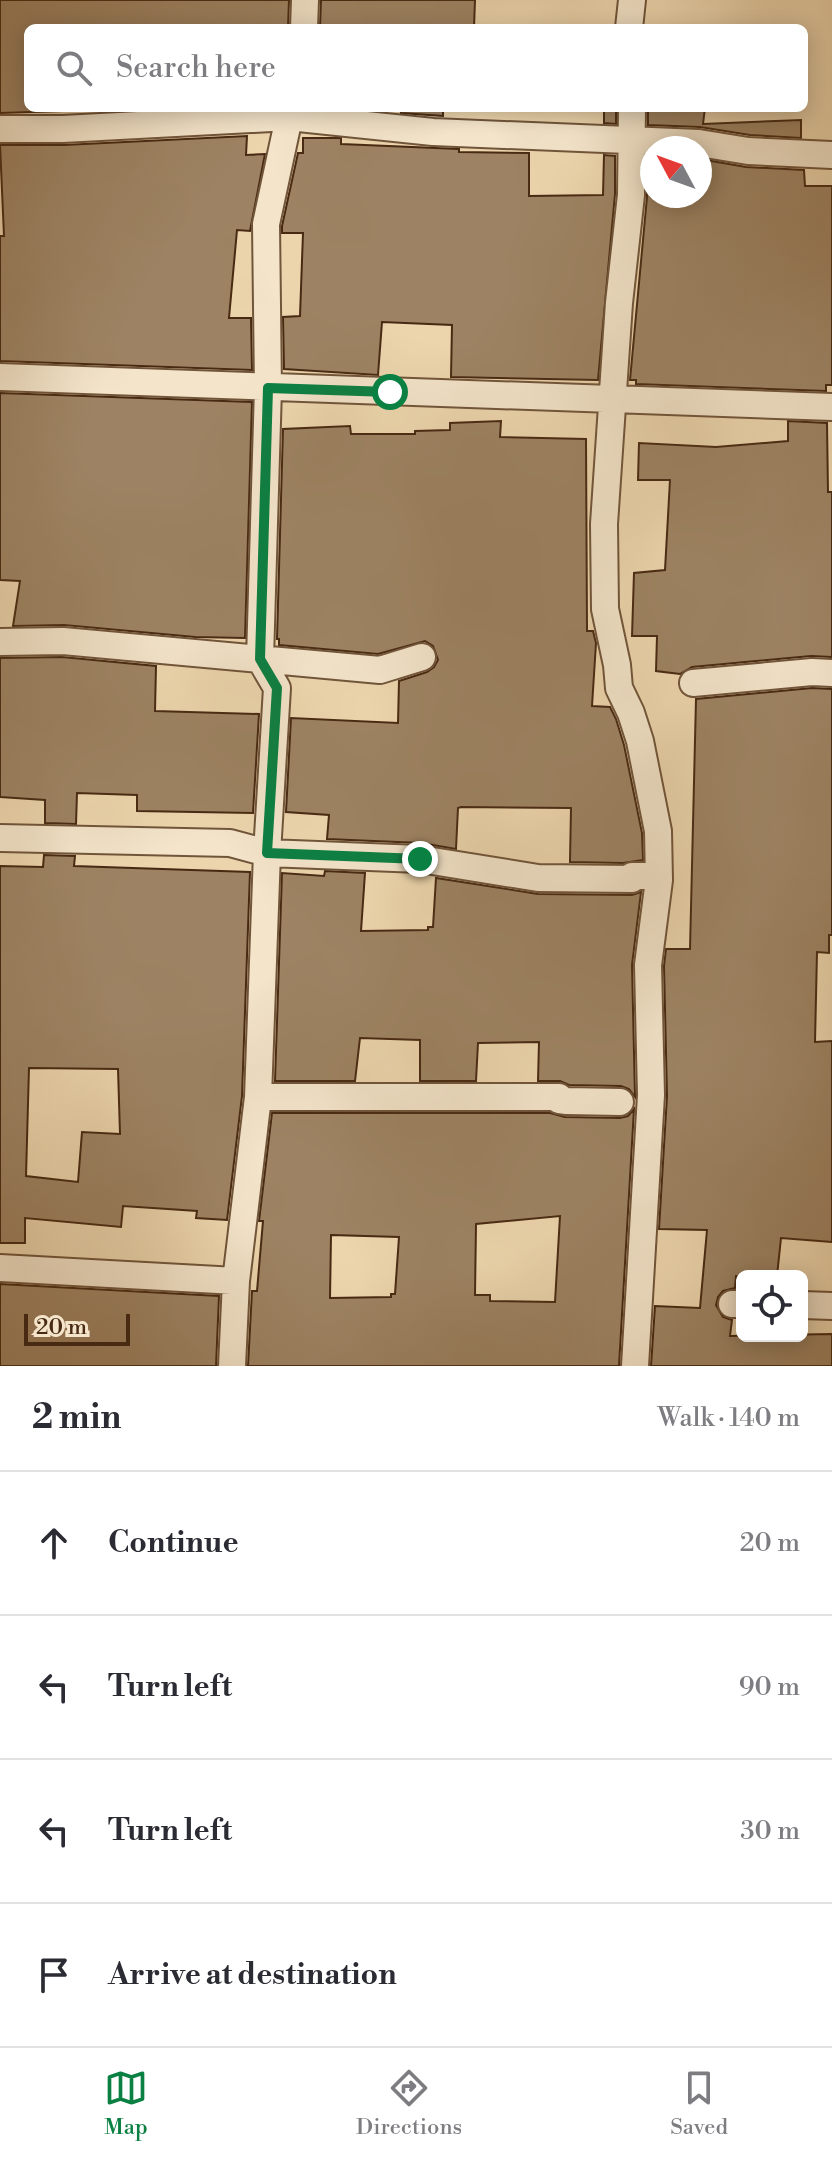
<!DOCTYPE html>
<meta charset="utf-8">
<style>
:root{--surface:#fff;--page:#f2f2f3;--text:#2b2b33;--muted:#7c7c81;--line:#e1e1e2;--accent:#0b8043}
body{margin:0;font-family:"Libre Bodoni",serif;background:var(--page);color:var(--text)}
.controls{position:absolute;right:24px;bottom:24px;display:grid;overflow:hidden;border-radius:12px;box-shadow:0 4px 20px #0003}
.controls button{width:72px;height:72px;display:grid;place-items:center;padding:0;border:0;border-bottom:2px solid var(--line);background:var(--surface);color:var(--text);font:40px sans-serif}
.compass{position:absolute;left:640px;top:136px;width:72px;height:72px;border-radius:50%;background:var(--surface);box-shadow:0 4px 20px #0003;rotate:311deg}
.scale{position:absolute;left:24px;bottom:20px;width:106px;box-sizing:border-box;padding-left:8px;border:4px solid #482a13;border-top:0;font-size:22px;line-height:28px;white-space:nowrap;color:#482a13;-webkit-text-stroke:6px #f3e4ca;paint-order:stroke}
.stop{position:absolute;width:24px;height:24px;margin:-18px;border:6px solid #0b8043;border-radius:50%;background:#fff}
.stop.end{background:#0b8043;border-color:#fff;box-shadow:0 2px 8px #0008}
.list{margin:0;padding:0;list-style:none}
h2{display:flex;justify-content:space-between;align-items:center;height:104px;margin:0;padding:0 32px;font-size:34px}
h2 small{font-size:26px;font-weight:400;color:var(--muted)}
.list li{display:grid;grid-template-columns:52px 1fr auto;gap:24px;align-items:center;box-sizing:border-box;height:144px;padding:0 32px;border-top:2px solid var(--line)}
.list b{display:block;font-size:30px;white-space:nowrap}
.list em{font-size:26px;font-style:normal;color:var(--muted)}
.icon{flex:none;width:44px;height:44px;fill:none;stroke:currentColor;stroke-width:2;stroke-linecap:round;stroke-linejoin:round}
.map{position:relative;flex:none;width:832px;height:1366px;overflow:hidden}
.search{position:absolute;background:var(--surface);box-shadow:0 4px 20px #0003;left:24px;right:24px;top:24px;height:88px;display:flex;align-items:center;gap:20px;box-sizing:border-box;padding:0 28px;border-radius:12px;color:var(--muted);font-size:30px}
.sheet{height:680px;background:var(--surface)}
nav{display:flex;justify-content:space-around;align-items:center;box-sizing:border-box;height:112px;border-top:2px solid var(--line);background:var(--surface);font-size:22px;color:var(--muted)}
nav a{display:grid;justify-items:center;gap:4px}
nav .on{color:var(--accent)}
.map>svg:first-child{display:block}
.building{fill:#9d8363;stroke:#482a13;stroke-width:2;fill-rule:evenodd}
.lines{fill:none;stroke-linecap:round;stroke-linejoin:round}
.minor-casing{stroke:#71553a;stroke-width:30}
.minor{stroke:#f3e4ca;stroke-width:26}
.route{stroke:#0b8043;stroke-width:10}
</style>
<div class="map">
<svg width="832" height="1366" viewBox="0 0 832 1366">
<rect width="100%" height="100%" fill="#ecd5ad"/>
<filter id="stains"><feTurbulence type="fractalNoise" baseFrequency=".0025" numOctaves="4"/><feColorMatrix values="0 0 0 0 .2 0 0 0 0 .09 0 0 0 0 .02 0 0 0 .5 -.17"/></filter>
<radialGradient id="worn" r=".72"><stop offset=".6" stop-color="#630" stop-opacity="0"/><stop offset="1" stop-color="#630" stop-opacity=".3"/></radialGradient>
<path class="building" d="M0,0H289L288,28H28V108L129,109L0,113Z
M321,0H475L474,28H320Z
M401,108H443V116L401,113Z
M604,108H616V124L604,123Z
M648,108H705L703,124L801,120V138L750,135L700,127L648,125Z
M247,136L246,155L265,154L250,231L237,230L229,318H251L252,370L0,361V236H4L0,145H64Z
M303,138H341V144L459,149V152L529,153V196L603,195L604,155L615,156V194L598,380L451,377L452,325L382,322L378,375L284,369L283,317L300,316L303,233H282V226L298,153H303Z
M647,157H652V196H700V159L746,167L804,170L805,186H832V385H826V391L636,384V380H630L647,197Z
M0,393L252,402L245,638L195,637L64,625L13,626L20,581L0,580Z
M501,421L500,437L586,439L587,631H593L596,643L592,706L610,707L616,719L624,745L642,833L643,860L623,863L570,862L571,808L461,807L458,808L456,849L421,843L327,839L329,815L286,812L291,718L398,723L399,681L427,672L434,667L438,660L433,646L425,641L378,654L279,645V639H277L283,429L350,426L351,434H415V431L450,430V423Z
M788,421L827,423L828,492H832V657L811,656L692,667L680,674L656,671L657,636H632L634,573L665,570L670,480H638L639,443L716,447L788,441Z
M62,657L156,666L155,711L259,714L253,813L137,811V795L77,793L76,824L45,823V800L0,797V658Z
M812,688L832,689V935H829V953L817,952L815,1042L832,1041V1242L781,1238L777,1276H736L735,1288L723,1291L718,1297L716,1305L723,1317L732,1320L730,1336L832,1334V1366H651L655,1306L700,1308L707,1230L659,1229L667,1096L664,966L666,949H690L696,699Z
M44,855L75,856L74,866L250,872L242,1096L227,1220L196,1218L197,1211L123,1206L121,1227L25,1218V1243H0V866L43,867ZM29,1068L118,1069L120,1134L82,1132L78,1182L26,1176Z
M325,871L365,873L361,931L428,930V927H433L436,878L538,894L632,895L641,892L632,965L635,1097L629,1089L621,1086L569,1085L560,1081H538L539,1042L478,1043L476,1081H420V1040L360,1038L355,1081H275L282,873L324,876Z
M634,1109L619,1366H248L252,1291H257L263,1221H259L272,1113H550L565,1117L620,1118L628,1116ZM560,1216L555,1302L490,1301V1295H475L476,1224ZM331,1235L399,1237L395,1294H391V1297L330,1298Z
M0,1284L219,1296L216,1366H0Z"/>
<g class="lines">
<g class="minor-casing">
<path id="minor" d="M304,28L305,0
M629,28L632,0
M291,108L266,224L268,388L260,659L277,688L267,853L420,859L538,878L632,879V876H647
M632,108L631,195L619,303L604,524L605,609L617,665L619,688L631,713L640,741L658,831L659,880L648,965L651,1095L635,1366
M0,129H63L289,117L433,132L699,143L748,151L832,155
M0,377L832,407
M0,642L63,641L380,670L422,657
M693,683L812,672L832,673
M0,838L230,843L267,853L258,1097L236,1281L232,1366
M258,1097H559V1100L567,1101L620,1102
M0,1268L236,1281
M732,1304H742
M802,1305L832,1306"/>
</g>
<use href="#minor" class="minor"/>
</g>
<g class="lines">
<path class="route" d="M390,392L268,388L260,659L277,688L267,853L420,859"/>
</g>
<rect width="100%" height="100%" filter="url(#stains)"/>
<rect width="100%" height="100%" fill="url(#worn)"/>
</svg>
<div class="controls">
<button><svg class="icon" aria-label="locate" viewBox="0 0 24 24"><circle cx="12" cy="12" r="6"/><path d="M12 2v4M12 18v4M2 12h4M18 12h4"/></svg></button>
</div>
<svg class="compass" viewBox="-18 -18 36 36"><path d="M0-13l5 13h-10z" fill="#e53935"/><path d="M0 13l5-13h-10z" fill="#7c7c81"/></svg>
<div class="scale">20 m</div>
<div class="stop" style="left:390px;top:392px"></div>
<div class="stop end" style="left:420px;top:859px"></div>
<div class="search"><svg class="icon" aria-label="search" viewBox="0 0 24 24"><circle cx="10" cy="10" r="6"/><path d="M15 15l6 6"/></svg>Search here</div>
</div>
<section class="sheet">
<h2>2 min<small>Walk · 140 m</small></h2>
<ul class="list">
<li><svg class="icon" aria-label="ahead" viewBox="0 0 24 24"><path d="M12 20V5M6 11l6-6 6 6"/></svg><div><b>Continue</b></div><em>20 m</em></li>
<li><svg class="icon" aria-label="left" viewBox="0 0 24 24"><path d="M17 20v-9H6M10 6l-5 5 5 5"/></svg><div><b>Turn left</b></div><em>90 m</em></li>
<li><svg class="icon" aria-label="left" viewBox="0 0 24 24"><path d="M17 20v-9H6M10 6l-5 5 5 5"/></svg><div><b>Turn left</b></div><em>30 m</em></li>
<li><svg class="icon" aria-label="arrive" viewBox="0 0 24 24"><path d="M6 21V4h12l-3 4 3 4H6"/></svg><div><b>Arrive at destination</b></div></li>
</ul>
</section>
<nav>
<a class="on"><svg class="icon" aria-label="map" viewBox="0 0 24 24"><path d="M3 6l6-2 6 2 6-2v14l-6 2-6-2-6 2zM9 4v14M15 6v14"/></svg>Map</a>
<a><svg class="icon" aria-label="directions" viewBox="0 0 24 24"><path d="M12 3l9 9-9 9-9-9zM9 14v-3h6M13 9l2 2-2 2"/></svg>Directions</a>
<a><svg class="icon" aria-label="saved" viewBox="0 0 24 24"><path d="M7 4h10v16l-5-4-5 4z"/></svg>Saved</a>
</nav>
